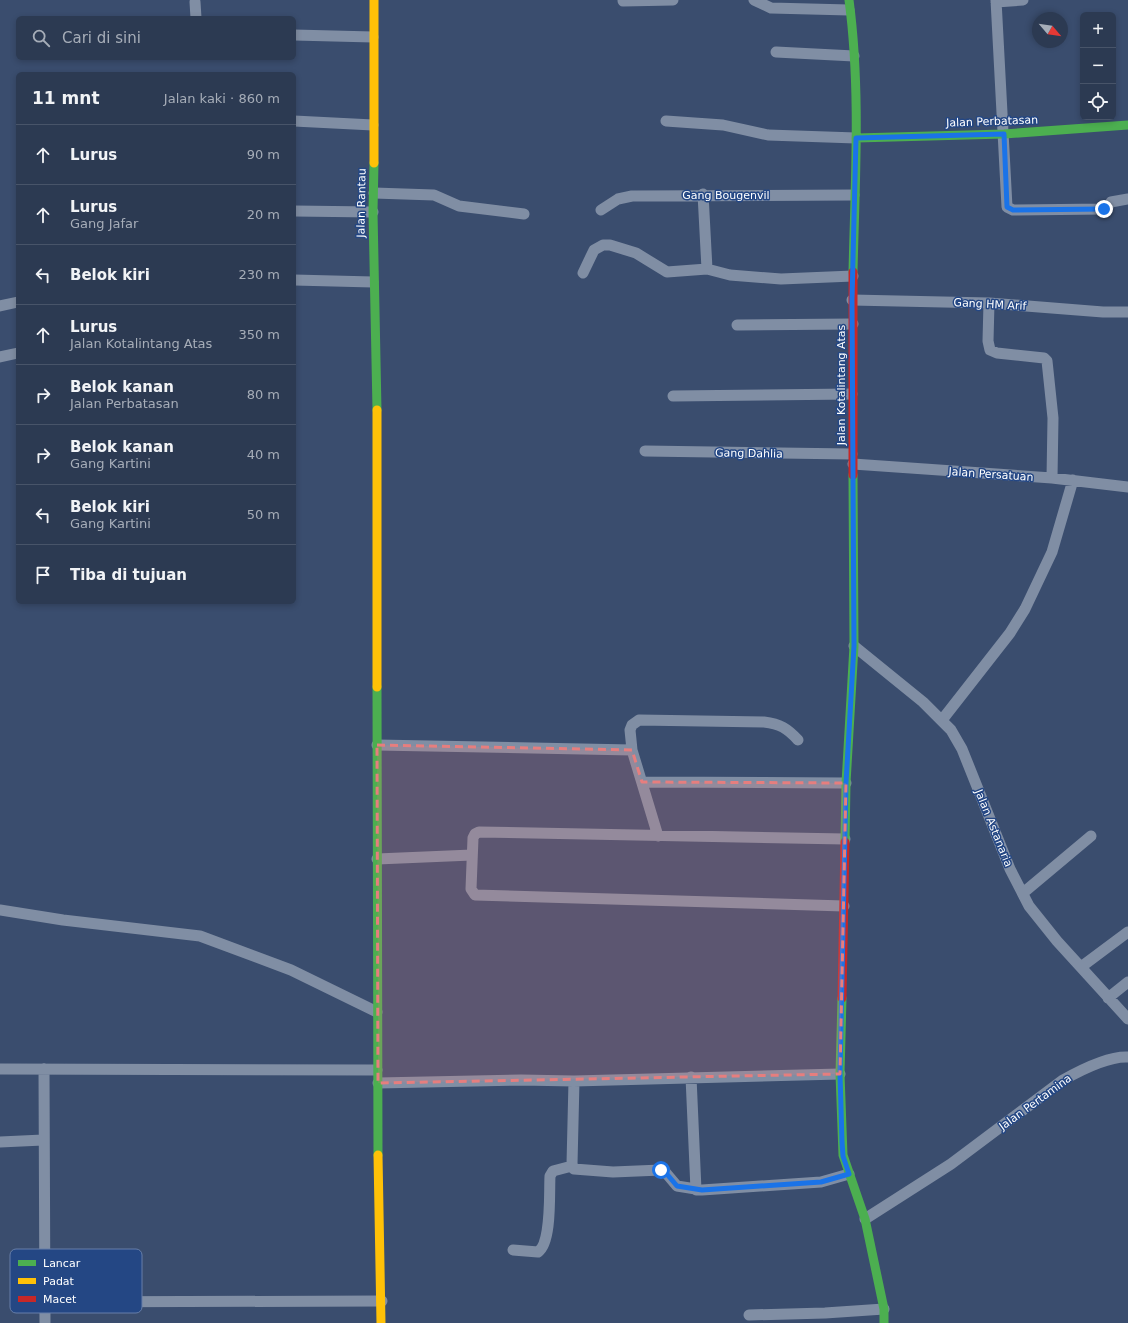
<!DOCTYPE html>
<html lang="id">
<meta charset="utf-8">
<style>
:root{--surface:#2c3a52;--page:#344159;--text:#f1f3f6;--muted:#a6adb8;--line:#485469}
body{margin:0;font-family:"DejaVu Sans",sans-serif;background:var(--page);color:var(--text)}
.controls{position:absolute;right:12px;top:12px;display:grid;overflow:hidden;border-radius:6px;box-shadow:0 2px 6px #0003}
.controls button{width:36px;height:36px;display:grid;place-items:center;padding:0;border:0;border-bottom:1px solid var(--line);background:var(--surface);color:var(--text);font:20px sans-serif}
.compass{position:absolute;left:1032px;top:12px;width:36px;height:36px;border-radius:50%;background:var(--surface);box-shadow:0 2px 6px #0003;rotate:119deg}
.stop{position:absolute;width:12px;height:12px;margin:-9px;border:3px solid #1a73e8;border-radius:50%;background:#fff}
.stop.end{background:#1a73e8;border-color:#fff;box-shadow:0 1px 4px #0008}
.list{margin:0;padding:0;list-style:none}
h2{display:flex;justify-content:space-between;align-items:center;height:52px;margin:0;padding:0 16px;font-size:17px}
h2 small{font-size:13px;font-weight:400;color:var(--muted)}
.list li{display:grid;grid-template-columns:26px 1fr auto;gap:12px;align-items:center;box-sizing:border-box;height:60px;padding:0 16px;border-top:1px solid var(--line)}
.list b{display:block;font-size:15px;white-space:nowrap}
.list p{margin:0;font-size:13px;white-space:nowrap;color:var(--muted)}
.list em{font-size:13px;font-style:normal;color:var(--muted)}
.icon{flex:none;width:22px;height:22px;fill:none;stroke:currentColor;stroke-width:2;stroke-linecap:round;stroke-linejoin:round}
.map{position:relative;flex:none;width:1128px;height:1323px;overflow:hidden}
.search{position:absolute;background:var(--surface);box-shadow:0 2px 6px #0003;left:16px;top:16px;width:280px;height:44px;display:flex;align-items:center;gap:10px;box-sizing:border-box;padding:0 14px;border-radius:6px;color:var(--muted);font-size:15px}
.panel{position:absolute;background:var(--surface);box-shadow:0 2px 6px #0003;left:16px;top:72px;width:280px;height:532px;border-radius:6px}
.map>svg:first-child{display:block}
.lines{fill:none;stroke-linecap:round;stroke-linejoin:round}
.street{stroke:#808ea4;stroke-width:11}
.fast{stroke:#4caf50;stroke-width:9}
.slow{stroke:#ffc107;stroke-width:9}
.jam{stroke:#c62828;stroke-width:9}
.route{stroke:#1a73e8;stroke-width:5}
.marked{fill:#e67e7e;fill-opacity:0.2;stroke:#e67e7e;stroke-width:3;stroke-dasharray:8 5;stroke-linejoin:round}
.labels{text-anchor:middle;stroke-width:3;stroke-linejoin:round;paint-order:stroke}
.street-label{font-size:11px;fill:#fff;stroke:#244784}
.key{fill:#244784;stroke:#667ea9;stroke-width:1}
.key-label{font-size:11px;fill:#fff}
</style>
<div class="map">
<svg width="1128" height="1323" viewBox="0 0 1128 1323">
<rect width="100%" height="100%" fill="#3a4d6e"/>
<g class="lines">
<path class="street" d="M754,0L771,8L849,10
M996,0L1007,207L1013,210L1104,209L1107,208L1111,202L1128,199
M623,1L673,0
M195,2L196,18
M996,2L1023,0
M294,35L373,37
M776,52L854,56
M294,121L373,125
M666,121L723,125L768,135L856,138
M374,193L434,195L459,206L524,214
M703,194L707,269
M601,210L618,199L632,196L854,195
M294,211L373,212
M583,273L594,250L603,245H610L636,253L667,272L707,269L730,275L781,279L853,276
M294,280L373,282
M852,300L989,303L1103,312H1128
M989,303L988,341L990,350L997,353L1044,358L1047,361L1053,418L1052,478
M0,306L18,302
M737,325L853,324
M0,357L18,353
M673,396L852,394
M645,451L852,454
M853,464L1052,478L1128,487
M854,646L923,702L951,730L962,749L1010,869L1029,906L1057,941L1128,1019
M942,720L1010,633L1025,609L1052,552L1073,480
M377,745L632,750
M642,782L846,783
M658,836L632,750L630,730L632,725L639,720L764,722C780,724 787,728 798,740
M377,859L472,855
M1023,893L1091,836
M844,906L475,895L471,889L473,838L475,834L479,832L845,839
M0,910L63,920L200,936L291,970L377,1012
M1081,967L1128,932
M1108,998L1128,982
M0,1069L377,1070
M44,1069L45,1323
M691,1077L696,1190
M574,1081L572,1164L574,1169L613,1172L661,1170L666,1173L677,1186L702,1190L821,1182L849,1174
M378,1083L521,1080L574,1081L840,1074
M0,1142L43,1140
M865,1219L951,1164L1063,1080C1079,1071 1109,1056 1128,1057
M513,1250L538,1252C552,1243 549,1193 550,1176L553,1171L572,1166
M44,1302L382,1301
M749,1315L825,1313L884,1309"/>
<path class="fast" d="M849,0C861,90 855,182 853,272
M856,138L1004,134L1128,125
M374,163L373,212L377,410
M377,687L378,1155
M845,842L846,783L854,646L853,475
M842,998L840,1074L843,1155L865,1219L884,1309V1323"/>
<path class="slow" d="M374,0V163
M377,410V687
M378,1155L381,1323"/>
<path class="jam" d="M853,272V475
M842,998L845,842"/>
</g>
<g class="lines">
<path class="route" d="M661,1170L666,1173L677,1186L702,1190L821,1182L849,1174L843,1156L842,1142L840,1074L846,783L854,646L852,300L856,138L1004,134L1007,207L1013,210L1104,209"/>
</g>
<path class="marked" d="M377,745L632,750L642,782L846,783L840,1074L378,1083Z"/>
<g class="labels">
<g class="street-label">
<text transform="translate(992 121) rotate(-2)" y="4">Jalan Perbatasan</text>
<text x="726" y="199">Gang Bougenvil</text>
<text transform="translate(361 203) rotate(-89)" y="4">Jalan Rantau</text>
<text transform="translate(990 304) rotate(3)" y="4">Gang HM Arif</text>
<text transform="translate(841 385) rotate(-90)" y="4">Jalan Kotalintang Atas</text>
<text transform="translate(749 453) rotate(1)" y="4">Gang Dahlia</text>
<text transform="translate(991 474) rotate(4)" y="4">Jalan Persatuan</text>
<text transform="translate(994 828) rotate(68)" y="4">Jalan Astanaria</text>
<text transform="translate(1035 1102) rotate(-36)" y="4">Jalan Pertamina</text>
</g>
</g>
<rect x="10" y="1249" width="132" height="64" rx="6" class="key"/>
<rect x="18" y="1260" width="18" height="6" fill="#4caf50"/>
<rect x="18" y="1278" width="18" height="6" fill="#ffc107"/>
<rect x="18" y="1296" width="18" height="6" fill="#c62828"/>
<g class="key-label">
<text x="43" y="1267">Lancar</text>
<text x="43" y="1285">Padat</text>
<text x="43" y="1303">Macet</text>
</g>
</svg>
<div class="controls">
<button>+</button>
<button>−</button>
<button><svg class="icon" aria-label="locate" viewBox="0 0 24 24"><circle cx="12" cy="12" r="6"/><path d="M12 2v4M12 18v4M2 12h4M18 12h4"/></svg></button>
</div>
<svg class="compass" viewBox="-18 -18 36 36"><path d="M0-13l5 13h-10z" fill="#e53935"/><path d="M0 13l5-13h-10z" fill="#a6adb8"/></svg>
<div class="stop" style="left:661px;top:1170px"></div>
<div class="stop end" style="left:1104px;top:209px"></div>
<div class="search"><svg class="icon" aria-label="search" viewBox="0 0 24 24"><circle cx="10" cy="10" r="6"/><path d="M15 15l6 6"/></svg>Cari di sini</div>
<section class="panel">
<h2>11 mnt<small>Jalan kaki · 860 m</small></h2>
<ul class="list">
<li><svg class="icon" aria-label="ahead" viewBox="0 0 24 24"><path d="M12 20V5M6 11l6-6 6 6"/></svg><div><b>Lurus</b></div><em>90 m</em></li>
<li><svg class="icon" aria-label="ahead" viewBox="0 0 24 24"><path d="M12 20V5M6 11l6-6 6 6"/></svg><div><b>Lurus</b><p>Gang Jafar</p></div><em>20 m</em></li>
<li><svg class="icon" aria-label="left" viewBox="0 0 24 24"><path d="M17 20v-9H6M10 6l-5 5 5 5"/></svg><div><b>Belok kiri</b></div><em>230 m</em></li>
<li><svg class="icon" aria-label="ahead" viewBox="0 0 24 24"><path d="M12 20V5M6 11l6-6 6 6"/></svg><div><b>Lurus</b><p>Jalan Kotalintang Atas</p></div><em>350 m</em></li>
<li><svg class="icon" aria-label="right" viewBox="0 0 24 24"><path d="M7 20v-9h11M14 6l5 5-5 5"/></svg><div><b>Belok kanan</b><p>Jalan Perbatasan</p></div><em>80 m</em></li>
<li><svg class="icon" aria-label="right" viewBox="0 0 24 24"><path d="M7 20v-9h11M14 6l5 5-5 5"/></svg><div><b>Belok kanan</b><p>Gang Kartini</p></div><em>40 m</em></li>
<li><svg class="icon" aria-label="left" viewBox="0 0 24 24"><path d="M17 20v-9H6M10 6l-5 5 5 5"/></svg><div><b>Belok kiri</b><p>Gang Kartini</p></div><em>50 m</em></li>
<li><svg class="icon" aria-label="arrive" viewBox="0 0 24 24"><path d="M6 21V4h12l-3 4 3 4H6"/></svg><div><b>Tiba di tujuan</b></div></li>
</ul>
</section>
</div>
